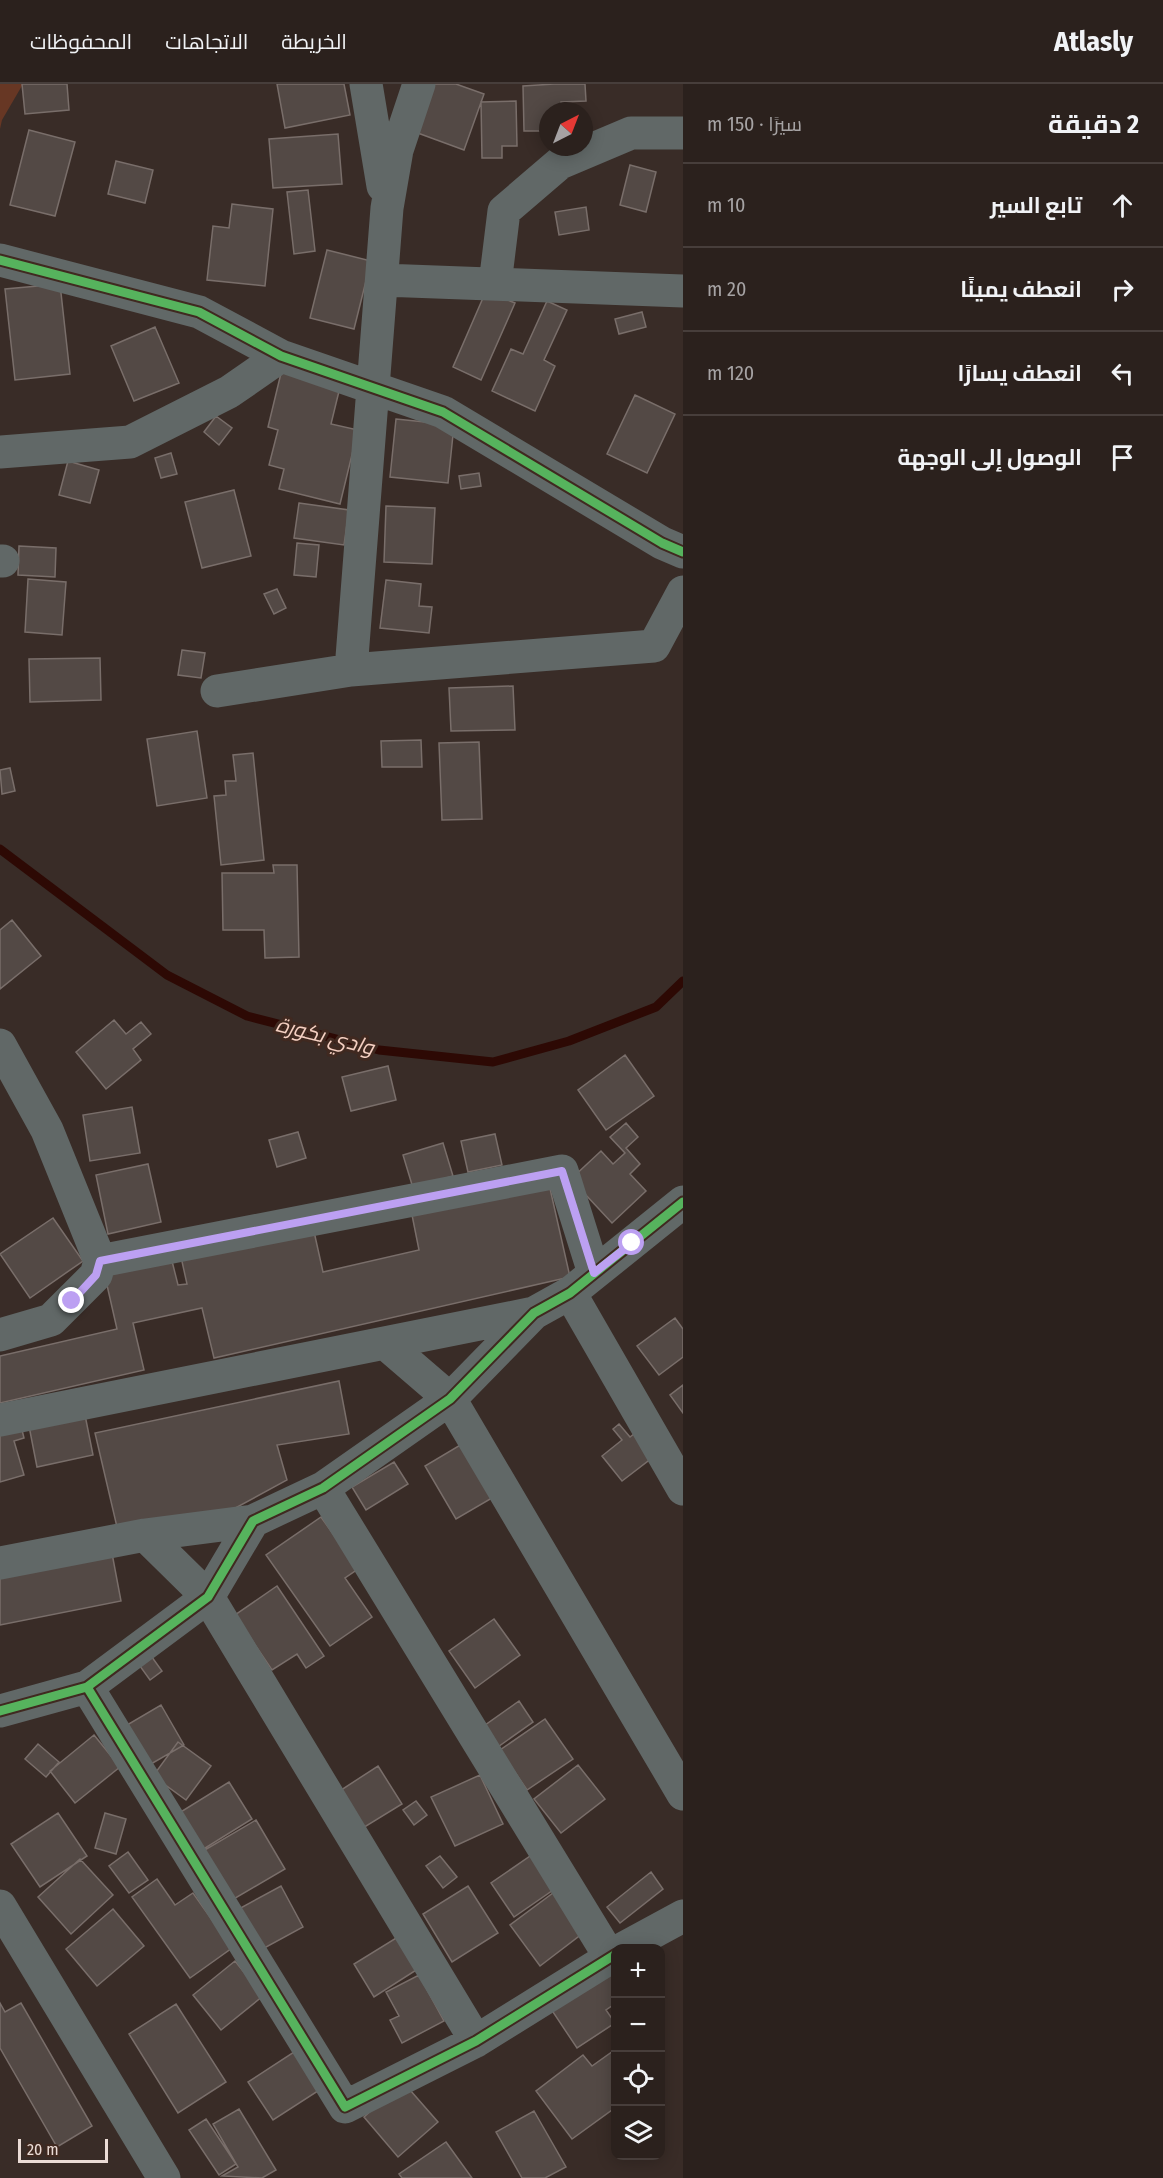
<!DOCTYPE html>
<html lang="ar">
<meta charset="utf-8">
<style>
:root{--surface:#2b211d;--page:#372e2a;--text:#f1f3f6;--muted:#a6a3a4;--line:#473e3b}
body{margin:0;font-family:"Fira Sans Condensed",Cairo,sans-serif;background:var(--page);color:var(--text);direction:rtl}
.controls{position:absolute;right:18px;bottom:18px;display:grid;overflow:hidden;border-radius:12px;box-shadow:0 3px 15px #0003}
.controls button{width:54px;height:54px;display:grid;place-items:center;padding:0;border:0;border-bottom:2px solid var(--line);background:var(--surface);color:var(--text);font:30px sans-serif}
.compass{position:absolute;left:539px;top:18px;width:54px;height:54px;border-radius:50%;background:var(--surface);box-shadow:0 3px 15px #0003;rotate:42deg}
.scale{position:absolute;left:18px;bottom:15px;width:90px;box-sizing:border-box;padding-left:6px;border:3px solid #ebdcd6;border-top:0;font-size:16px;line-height:21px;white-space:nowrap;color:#ebdcd6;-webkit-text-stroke:4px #402920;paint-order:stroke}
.stop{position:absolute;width:18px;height:18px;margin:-14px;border:4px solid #bca0f2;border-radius:50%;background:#fff}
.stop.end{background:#bca0f2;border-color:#fff;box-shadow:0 2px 6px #0008}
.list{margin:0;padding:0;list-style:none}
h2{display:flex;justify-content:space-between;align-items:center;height:78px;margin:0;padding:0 24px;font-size:26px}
h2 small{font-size:20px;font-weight:400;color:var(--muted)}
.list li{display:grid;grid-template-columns:39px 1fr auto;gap:18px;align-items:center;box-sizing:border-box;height:84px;padding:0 24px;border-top:2px solid var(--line)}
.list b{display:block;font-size:22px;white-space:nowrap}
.list em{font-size:20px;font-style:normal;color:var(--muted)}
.icon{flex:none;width:33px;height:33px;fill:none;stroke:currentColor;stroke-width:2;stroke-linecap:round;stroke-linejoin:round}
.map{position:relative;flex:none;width:683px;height:2094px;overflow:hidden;direction:ltr}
header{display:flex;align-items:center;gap:36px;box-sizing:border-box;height:84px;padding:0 30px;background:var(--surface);border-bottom:2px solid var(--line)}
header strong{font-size:28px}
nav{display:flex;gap:33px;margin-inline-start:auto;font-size:21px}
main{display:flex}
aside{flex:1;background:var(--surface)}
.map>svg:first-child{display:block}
.green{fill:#673724}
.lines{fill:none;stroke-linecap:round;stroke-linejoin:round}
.stream{stroke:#2d0904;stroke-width:9}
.building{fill:#534945;stroke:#796e6a;stroke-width:1.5}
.minor{stroke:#616867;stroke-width:33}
.cycleway-casing{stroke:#402920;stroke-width:13}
.cycleway{stroke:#56b35d;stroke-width:9}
.route{stroke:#bca0f2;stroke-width:8}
.labels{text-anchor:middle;stroke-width:6;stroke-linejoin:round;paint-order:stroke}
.water-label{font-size:21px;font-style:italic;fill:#f5d0c2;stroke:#402920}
</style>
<header>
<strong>Atlasly</strong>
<nav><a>الخريطة</a><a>الاتجاهات</a><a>المحفوظات</a></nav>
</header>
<main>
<aside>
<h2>2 دقيقة<small>سيرًا · 150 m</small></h2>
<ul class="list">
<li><svg class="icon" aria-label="ahead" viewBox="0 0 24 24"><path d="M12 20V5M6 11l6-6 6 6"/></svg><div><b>تابع السير</b></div><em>10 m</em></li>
<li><svg class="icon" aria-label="right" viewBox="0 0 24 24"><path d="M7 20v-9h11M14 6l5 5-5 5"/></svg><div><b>انعطف يمينًا</b></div><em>20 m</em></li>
<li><svg class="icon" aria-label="left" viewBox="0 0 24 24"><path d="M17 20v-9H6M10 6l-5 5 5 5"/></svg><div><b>انعطف يسارًا</b></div><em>120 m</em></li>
<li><svg class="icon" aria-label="arrive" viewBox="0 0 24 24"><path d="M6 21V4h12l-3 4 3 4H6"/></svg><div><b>الوصول إلى الوجهة</b></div></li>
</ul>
</aside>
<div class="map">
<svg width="683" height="2094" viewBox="0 0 683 2094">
<rect width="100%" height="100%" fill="#392c27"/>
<path class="green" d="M0,0H23L2,36L0,45Z"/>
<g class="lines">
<path class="stream" d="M0,765L167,891L247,932L379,966L493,978L569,957L656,923L683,897"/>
</g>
<path class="building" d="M22,0H67L69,26L25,30Z
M277,0H344L350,31L285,44Z
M433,0H456L484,10L464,66L415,48Z
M554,0H585L586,17L561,18V27H548V47H524L523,2Z
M516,17L517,62H502V74H482L481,18Z
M29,46L75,58L55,132L10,121Z
M338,50L342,100L273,104L269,55Z
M116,77L153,86L145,119L108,110Z
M630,81L656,88L646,128L620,121Z
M308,106L315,167L294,170L287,108Z
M232,120L273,125L265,202L207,196L213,142L229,144Z
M586,123L589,146L559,151L555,128Z
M327,166L371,177L354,245L310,234Z
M60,200L70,290L15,296L5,205Z
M486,207L515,219L481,296L453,283Z
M547,217L567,226L544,276L555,282L535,327L492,307L511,265L523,270Z
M642,228L646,243L619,250L615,235Z
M155,243L179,299L134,317L111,262Z
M282,285L341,299L331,340L358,346L340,420L279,405L284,385L269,381L278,346L268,343Z
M635,311L675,330L647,389L607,370Z
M216,332L232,344L219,361L204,348Z
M396,335L454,341L448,399L390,393Z
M171,369L177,390L161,394L155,374Z
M68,377L99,386L90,419L59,411Z
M479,389L481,402L461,405L459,392Z
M234,406L251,472L202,484L185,418Z
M299,419L349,426L344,461L294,454Z
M386,422L435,424L432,480L384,478Z
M297,459L319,461L316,493L294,491Z
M19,462L56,464L55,493L18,491Z
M28,495L66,498L62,551L25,548Z
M386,496L421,500L419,522L432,523L429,549L380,544Z
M277,505L286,524L274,530L264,510Z
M182,566L205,569L201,594L178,591Z
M100,574L101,616L30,618L29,575Z
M513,602L515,646L451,647L449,604Z
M197,647L207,714L157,722L147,655Z
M421,656L422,683H382L381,657Z
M479,658L482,735L442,736L439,659Z
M253,669L264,776L221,781L214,712L226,711L225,697H236L233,671Z
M10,684L15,707L2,710L0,686Z
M273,781H297L299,873L265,874L264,846H223L222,789H274Z
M12,836L41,872L0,905V846Z
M114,936L126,950L141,938L151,950L133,965L141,976L106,1005L76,968Z
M625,971L654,1012L606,1046L578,1006Z
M388,982L396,1016L351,1027L342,993Z
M132,1023L140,1069L90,1077L83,1031Z
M626,1039L638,1053L626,1064L640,1080L630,1090L646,1107L612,1139L571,1095L601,1067L613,1080L625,1069L610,1053Z
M298,1048L306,1074L277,1083L269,1056Z
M495,1050L502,1081L468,1088L461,1057Z
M443,1059L453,1092L413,1104L403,1071Z
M148,1080L161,1138L108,1150L96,1091Z
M549,1100L570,1193L214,1274L202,1224L133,1239L144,1286L0,1319V1272L117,1245L104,1188L171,1173L178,1201L187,1200L181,1173L313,1143L323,1188L419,1166L412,1131Z
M53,1134L83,1177L30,1214L0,1170Z
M675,1234L683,1245V1273L659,1291L637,1262Z
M339,1297L349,1350L277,1361L287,1396L228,1428L117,1443L95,1349Z
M683,1301V1329L670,1311Z
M84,1326L93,1371L37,1383L28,1337Z
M20,1338L24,1354L14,1357L24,1391L0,1398V1344Z
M619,1340L630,1353L643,1343L661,1367L622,1397L602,1372L622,1356L613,1345Z
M472,1354L504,1407L456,1435L425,1382Z
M394,1378L408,1400L366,1426L352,1403Z
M321,1433L358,1485L345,1494L372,1533L330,1562L266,1471Z
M111,1464L121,1517L0,1541V1485Z
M277,1502L324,1572L306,1584L297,1570L272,1586L235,1531Z
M494,1535L520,1571L475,1604L449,1567Z
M149,1569L162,1587L150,1596L137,1578Z
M519,1617L533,1638L495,1665L481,1644Z
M161,1621L184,1661L151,1680L127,1641Z
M545,1635L573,1675L527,1706L500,1666Z
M94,1651L120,1683L75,1719L50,1687Z
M178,1658L211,1682L186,1716L153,1692Z
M38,1660L59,1678L46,1693L25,1675Z
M578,1681L605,1715L561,1749L534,1715Z
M378,1682L402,1720L358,1747L335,1710Z
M480,1691L503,1740L455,1762L431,1713Z
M229,1698L252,1735L202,1766L179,1729Z
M416,1717L427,1731L414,1741L403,1726Z
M58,1729L87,1772L40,1803L11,1760Z
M105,1729L126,1735L116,1770L95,1764Z
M256,1736L285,1785L232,1816L203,1767Z
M128,1768L148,1796L129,1809L109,1782Z
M533,1770L556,1804L514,1833L491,1799Z
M440,1772L457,1793L443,1804L426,1782Z
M80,1775L113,1811L71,1850L38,1813Z
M651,1788L663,1805L620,1839L607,1823Z
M157,1795L175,1821L193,1809L232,1864L190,1894L132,1813Z
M281,1802L303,1843L257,1868L235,1827Z
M468,1802L498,1849L452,1878L423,1830Z
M557,1806L587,1846L540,1882L510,1841Z
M113,1825L144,1862L97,1902L66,1865Z
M401,1851L421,1883L374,1913L354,1880Z
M235,1877L263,1912L221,1946L193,1911Z
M616,1882V1919L606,1926L615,1939L577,1964L551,1925Z
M419,1891L444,1937L402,1959L390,1936L399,1932L386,1908Z
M0,1919L5,1928L21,1919L92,2042L57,2063L0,1964Z
M176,1920L226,1998L178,2029L129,1950Z
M616,1965V2023L572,2055L536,2007L583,1971L592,1982Z
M297,1966L321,2005L273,2036L248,1998Z
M403,1998L438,2038L398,2073L364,2033Z
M239,2025L276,2086L262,2094L222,2092L238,2083L213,2040Z
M534,2027L566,2083L545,2094H522L496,2048Z
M206,2035L236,2080L219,2091L189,2046Z
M446,2058L472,2094H402L399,2090Z"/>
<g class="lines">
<path class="minor" d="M366,0L383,102
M0,176L199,228L281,272L443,328L662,459L683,468
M382,196L683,207
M495,200L504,127L560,79L631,49H683
M0,368L130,358L229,308L281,272
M0,477H3
M351,586L387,124L397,66L419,0
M217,607L351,586L654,562L683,508
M0,961L47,1046L100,1177
M570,1209L683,1405
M0,1251L51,1236L96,1191L100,1177L562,1087L594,1189
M386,1260L450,1315L683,1710
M0,1336L534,1229
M323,1404L610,1873
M145,1451L208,1513L476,1957
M0,1479L145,1451L253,1437
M87,1603L345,2023L476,1957L616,1870
M0,1627L87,1603L208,1513L253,1437L323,1404L450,1315L534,1229L570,1209L683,1118
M0,1822L164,2094
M624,1864L683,1832"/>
<g class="cycleway-casing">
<path id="cycleway" d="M0,176L199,228L281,272L443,328L662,459L683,468
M87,1603L345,2023L476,1957L616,1870
M0,1627L87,1603L208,1513L253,1437L323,1404L450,1315L534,1229L570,1209L683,1118"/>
</g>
<use href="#cycleway" class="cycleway"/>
</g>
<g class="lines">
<path class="route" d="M72,1217L96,1191L100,1177L562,1087L594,1189L632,1159"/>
</g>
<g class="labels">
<g class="water-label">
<text transform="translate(325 952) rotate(14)" y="7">وادي بكورة</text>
</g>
</g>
</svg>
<div class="controls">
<button>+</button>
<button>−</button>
<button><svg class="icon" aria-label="locate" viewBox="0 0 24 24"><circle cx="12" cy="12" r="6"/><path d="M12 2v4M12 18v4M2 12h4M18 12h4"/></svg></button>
<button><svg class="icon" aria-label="layers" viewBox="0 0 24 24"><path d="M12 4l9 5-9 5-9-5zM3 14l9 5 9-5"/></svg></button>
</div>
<svg class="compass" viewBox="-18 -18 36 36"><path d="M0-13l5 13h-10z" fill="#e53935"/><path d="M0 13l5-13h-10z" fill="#a6a3a4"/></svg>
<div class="scale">20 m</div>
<div class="stop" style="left:632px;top:1159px"></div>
<div class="stop end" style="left:72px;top:1217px"></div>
</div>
</main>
